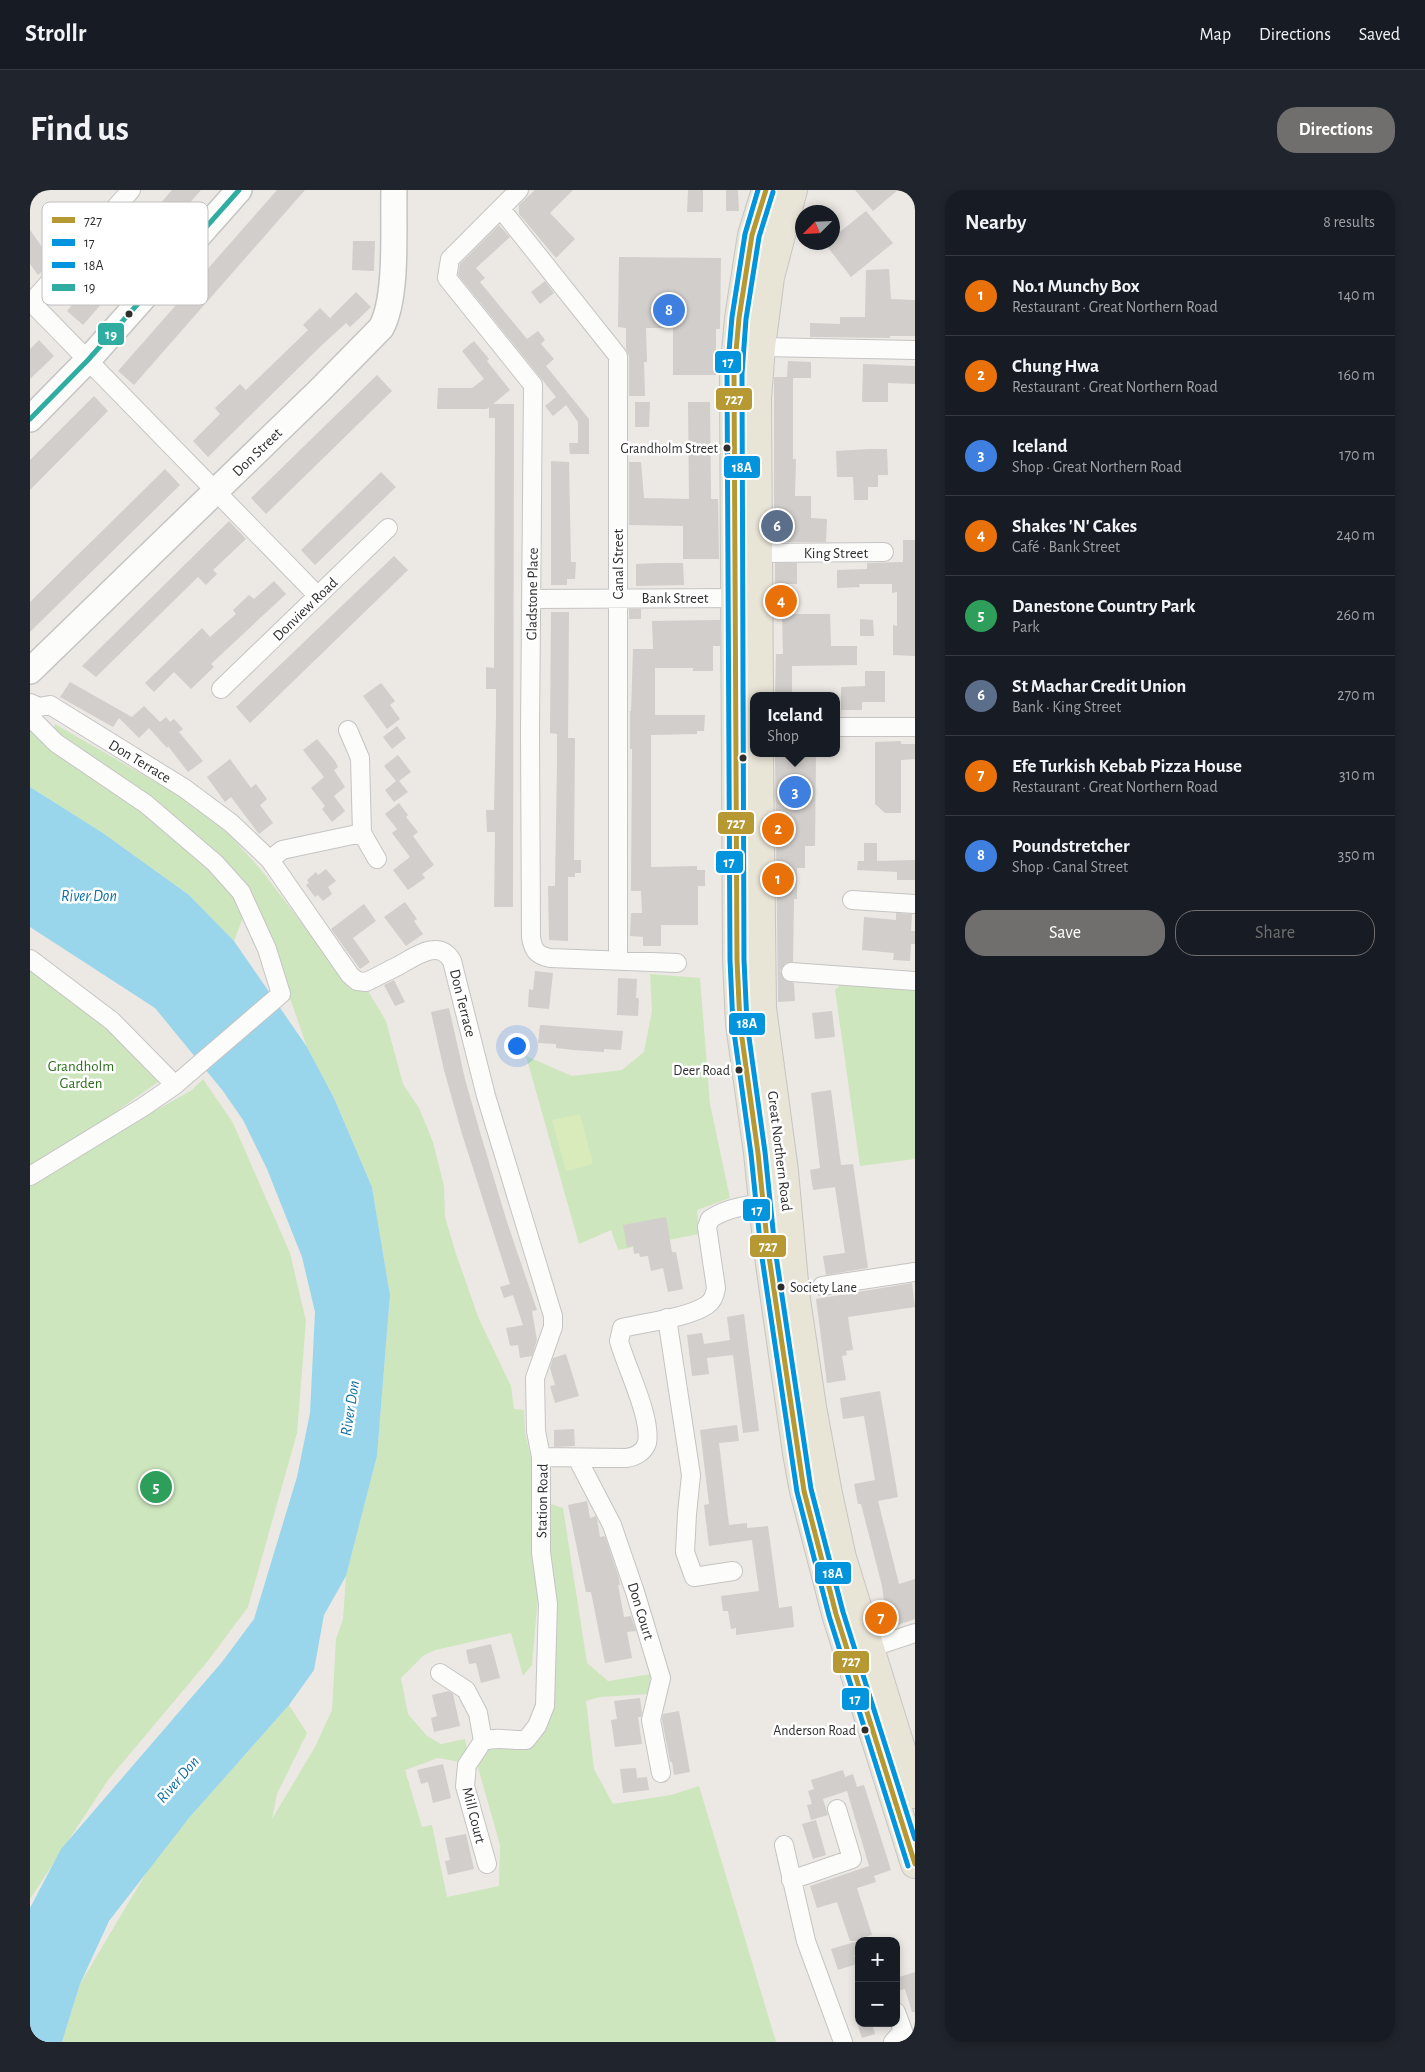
<!DOCTYPE html>
<meta charset="utf-8">
<style>
:root{--surface:#171b24;--page:#20242c;--text:#f1f3f6;--muted:#9ea1a6;--line:#363941;--accent:#706f6e}
body{margin:0;font-family:"Alegreya Sans",sans-serif;background:var(--page);color:var(--text)}
.controls{position:absolute;right:15px;bottom:15px;display:grid;overflow:hidden;border-radius:10px;box-shadow:0 2px 8px #0003}
.controls button{width:45px;height:45px;display:grid;place-items:center;padding:0;border:0;border-bottom:1px solid var(--line);background:var(--surface);color:var(--text);font:25px sans-serif}
.compass{position:absolute;left:765px;top:15px;width:45px;height:45px;border-radius:50%;background:var(--surface);box-shadow:0 2px 8px #0003;rotate:246deg}
.you{position:absolute;left:486px;top:855px;width:18px;height:18px;margin:-12px;border:4px solid #fff;border-radius:50%;background:#1a73e8;box-shadow:0 0 0 8px #1a73e833}
.badge{display:grid;place-items:center;width:32px;height:32px;border-radius:50%;background:var(--accent);color:#fff;font-size:16px;font-weight:700}
.pin{position:absolute;translate:-50% -50%;border:2px solid #fff;box-shadow:0 1px 5px #0006}
.popup{position:absolute;left:720px;top:502px;width:90px;height:65px;box-sizing:border-box;display:grid;place-content:center;border-radius:10px;background:var(--surface);filter:drop-shadow(0 1px 4px #0005);font-size:16px;white-space:nowrap;color:var(--muted)}
.popup b{font-size:19px;color:var(--text)}
.popup::after{content:'';position:absolute;left:50%;top:100%;margin-left:-10px;border:10px solid transparent;border-top-color:var(--surface)}
.list{margin:0;padding:0;list-style:none}
h2{display:flex;justify-content:space-between;align-items:center;height:65px;margin:0;padding:0 20px;font-size:21px}
h2 small{font-size:16px;font-weight:400;color:var(--muted)}
.list li{display:grid;grid-template-columns:32px 1fr auto;gap:15px;align-items:center;box-sizing:border-box;height:80px;padding:0 20px;border-top:1px solid var(--line)}
.list b{display:block;font-size:19px;white-space:nowrap}
.list p{margin:0;font-size:16px;white-space:nowrap;color:var(--muted)}
.list em{font-size:16px;font-style:normal;color:var(--muted)}
.actions{display:flex;gap:10px;padding:15px 20px}
.actions a{flex:1;padding:11px 0;border:1px solid var(--accent);border-radius:20px;text-align:center;font-size:18px;color:var(--accent)}
.actions .main{background:var(--accent);color:#fff}
.map{position:relative;flex:none;width:885px;height:1852px;overflow:hidden;border-radius:20px}
header{display:flex;align-items:center;gap:30px;box-sizing:border-box;height:70px;padding:0 25px;background:var(--surface);border-bottom:1px solid var(--line)}
header strong{font-size:24px}
nav{display:flex;gap:28px;margin-inline-start:auto;font-size:18px}
.intro{display:flex;align-items:center;justify-content:space-between;box-sizing:border-box;height:120px;padding:0 30px}
h1{margin:0;font-size:35px}
.button{padding:12px 22px;border-radius:20px;background:var(--accent);color:#fff;font-size:18px;font-weight:700}
main{display:flex;gap:30px;padding:0 30px}
aside{flex:1;background:var(--surface);border-radius:20px;box-shadow:0 2px 8px #0003}
.map>svg:first-child{display:block}
.green{fill:#cee6be}
.pitch{fill:#d9eabb}
.water{fill:#99d6ec}
.building{fill:#d1cecb}
.lines{fill:none;stroke-linecap:round;stroke-linejoin:round}
.street-casing{stroke:#c5c4c5;stroke-width:20}
.secondary-casing{stroke:#c5c4c5;stroke-width:28}
.primary-casing{stroke:#c6c5c4;stroke-width:30}
.street{stroke:#fcfcfb;stroke-width:18}
.secondary{stroke:#fcfcfb;stroke-width:25}
.primary{stroke:#e8e4d6;stroke-width:28}
.bus-1-casing{stroke:#fff;stroke-width:9}
.bus-2-casing{stroke:#fff;stroke-width:9}
.bus-3-casing{stroke:#fff;stroke-width:9}
.bus-4-casing{stroke:#fff;stroke-width:9}
.bus-1{stroke:#b69933;stroke-width:5}
.bus-2{stroke:#0295dd;stroke-width:5}
.bus-3{stroke:#0295dd;stroke-width:5}
.bus-4{stroke:#2fada0;stroke-width:5}
.bus-dot{fill:#2e2e2e;stroke:#fff;stroke-width:2}
.labels{text-anchor:middle;stroke-width:5;stroke-linejoin:round;paint-order:stroke}
.bus-label{font-size:14px;fill:#2e2e2e;stroke:#fff;text-anchor:end}
.street-label{font-size:15px;fill:#2e2e2e;stroke:#fff}
.park-label{font-size:15px;fill:#2c6e1b;stroke:#fff}
.water-label{font-size:16px;font-style:italic;fill:#0d6fa3;stroke:#fff}
.key{fill:#fff;stroke:#c0c0c0;stroke-width:1}
.key-label{font-size:14px;fill:#2e2e2e}
.line-badge{stroke:#fff;stroke-width:2}
.badge-label{font-size:14px;text-anchor:middle;font-weight:bold;fill:#fff}
</style>
<header>
<strong>Strollr</strong>
<nav><a>Map</a><a>Directions</a><a>Saved</a></nav>
</header>
<div class="intro"><h1>Find us</h1><a class="button">Directions</a></div>
<main>
<div class="map">
<svg width="885" height="1852" viewBox="0 0 885 1852">
<rect width="100%" height="100%" fill="#ece8e4"/>
<path class="green" d="M25,534L143,602L198,643L232,681L278,741L319,798L338,801L356,831L373,894L389,918L403,952L414,996L415,1027L426,1064L449,1129L481,1196L484,1219L494,1220L495,1243L503,1276L508,1406L502,1475L493,1486L481,1443L405,1460L393,1466L371,1488L378,1524L397,1546L411,1554L435,1549L437,1560L430,1572L408,1568L375,1580L392,1637L402,1635L417,1707L469,1696L470,1655L447,1574L462,1555L492,1556L508,1551L519,1532L527,1431L518,1353L517,1313L533,1318L557,1473L578,1491L621,1484L619,1504L570,1507L556,1511L564,1579L583,1614L641,1605L669,1596L746,1852H32L50,1794L118,1680L159,1628L259,1515L277,1543L247,1604L242,1629L285,1557L302,1520L306,1449L313,1429L316,1386L347,1266L360,1105L342,997L304,908L277,857L248,774L213,695L24,544Z
M0,539L98,609L179,677L204,701L214,725L204,751L159,705L73,643L0,597Z
M0,780L73,835L128,892L63,938L0,976Z
M620,784L670,788L680,914L700,1008L667,1020L669,1044L588,1060L581,1040L549,1054L496,866L542,886L592,880L614,862L622,821Z
M814,792L885,798V969L830,976L805,800Z
M173,889L203,933L260,1063L276,1131L267,1243L218,1417L177,1472L78,1590L0,1709V994L75,949L162,900Z"/>
<path class="pitch" d="M550,924L563,974L536,981L522,930Z"/>
<path class="water" d="M0,597L73,643L159,705L204,751L277,857L304,908L342,997L360,1105L347,1266L316,1386L294,1425L284,1480L259,1515L159,1628L79,1731L50,1794L32,1852H0V1718L31,1659L192,1472L224,1429L267,1287L280,1223L285,1122L272,1067L237,979L213,930L193,901L125,818L0,737Z"/>
<path class="building" d="M142,0H171L53,135L37,121Z
M247,0H275L104,195L88,181Z
M505,0H543L520,23L545,49L526,68L489,24V15Z
M658,0H673V22H657Z
M696,0H708L709,21H696Z
M825,0H868L843,21Z
M836,21L863,53L821,87L795,54L802,52V48Z
M469,35L480,47L446,78L455,88L450,92L497,149L508,141L515,150L511,154L524,169L516,176L559,229V264H540L539,253H548V232L536,215L523,226L515,216L526,207L428,85L430,74Z
M0,40L23,72L8,85L0,74Z
M323,51H345L344,81L322,80Z
M589,67L691,68L690,139H686V185H643V138H616L617,172H614L615,206H599V166L596,159V138L588,137Z
M859,79L861,109L885,110V146H860V148L780,147V133L810,134V127H835L836,80Z
M515,91L524,103L510,114L501,102Z
M326,102L341,117L320,137L316,133L292,155L178,267L163,251L190,224L185,218L210,194L216,200L278,140L273,135L290,118L300,128Z
M9,150L24,166L0,189V159Z
M444,151L459,169L457,171L480,200L463,214H484L483,717H464L465,642H457L456,620H464L466,524V499H456V477L464,478L465,228H459V217L457,219H407L408,198H442L454,189L432,161Z
M758,171L781,172V188H763V269H766L765,306H781V328L797,329L796,352H747L744,349V187H757Z
M833,174L885,176V194L858,193V212H832Z
M347,185L362,201L236,324L221,308Z
M64,206L78,221L0,300V270Z
M605,212H620L619,237H605Z
M658,212H680L681,309H688L689,369H653V336L599,335V272H611L614,308L659,309Z
M840,259H857L858,285H848V297H838V310H824L823,287H807L806,261Z
M521,271L539,272L541,372H546L545,389H537V395H521Z
M135,279L150,295L0,442V412Z
M351,282L366,297L285,375L271,360Z
M199,331L216,349L183,380L187,384L176,395L168,387L66,487L52,476Z
M873,350H885V466L863,465V435L867,436V402L862,403V394H829L830,397L807,398V380L837,379V373L873,372Z
M364,366L378,380L220,533L206,517Z
M629,373H653L654,395L606,396V374Z
M745,373H767V394H745Z
M244,391L256,404L181,474L184,477L161,499L144,482L124,502L115,493L172,438L180,447L206,424L203,420L219,405L224,409Z
M599,419H611V429H599Z
M521,422H539L538,548H545L544,670H551V683H545V687H538V751L519,750L518,696H525L527,572V544L520,543Z
M752,424H800L801,456H827V475L762,476V506H745L746,464H753Z
M830,429L843,430L844,446H830Z
M690,430V456H683V481H663V478H625V525H675L674,541H667V544L621,545V677L667,676V680H675V696H668V735H631V756H613V747L600,746L601,723H612L611,701H601L602,559H600V521H601L603,459H623L622,431Z
M835,481H855V512H832V520H811V497L835,496Z
M40,492L102,527L114,516L130,532L136,527L140,532L144,529L153,539L149,542L173,571L158,582L138,556L137,558L119,538L109,548L89,528L83,537L30,507Z
M351,493L365,511L360,515L370,529L357,539L333,506Z
M367,536L376,548L362,559L353,547Z
M287,549L305,571L308,577L304,580L315,597L304,606L315,621L302,632L292,619L295,616L281,598L294,587L273,560Z
M871,551V554H885V569L871,570V623H855L845,614V552Z
M745,563H786L785,656H775V678H767V709H764L763,772L756,773L750,781L755,790L764,793L765,811L748,812Z
M368,565L381,582L369,591L378,602L364,612L355,600L366,591L354,576Z
M200,569L221,598L226,594L237,609L230,615L243,633L229,644L201,607L195,612L177,587Z
M369,613L378,625L376,627L388,642L383,646L404,675L392,684L395,688L378,700L363,680L380,667L362,643L367,639L355,624Z
M834,653H847V671L885,670V690H867V682L827,680L828,671H834Z
M296,679L306,691L298,697L302,704L293,711L288,705L285,707L276,695L279,693L277,690L286,682L288,685Z
M375,712L387,729L384,731L393,744L376,756L354,727Z
M334,714L346,731L323,748L340,772L330,779L301,739Z
M866,723L882,724L881,741H885V754H881L880,771L863,770L864,763L832,760L834,727L866,730Z
M505,781L523,783L519,819L498,817L499,799L503,800Z
M588,788L607,789L606,808H609L608,826L587,825Z
M364,790L375,812L365,816L354,795Z
M419,818L435,889L450,942L477,1032L507,1120L502,1121L507,1150L502,1166L490,1168L488,1155L480,1156L476,1138L493,1135L483,1105L474,1108L470,1097L480,1094L432,944L414,880L401,822Z
M802,821L805,847L785,849L782,823Z
M510,835L593,841L591,860L574,859V862L543,860L526,858V854L508,853Z
M801,900L811,975L823,974L838,1078L796,1085L793,1066L815,1063L805,997L783,1000L780,980L790,978L781,903Z
M636,1027L642,1062H646L653,1099L638,1102L633,1078L621,1081L618,1066L610,1067L609,1063L604,1064L603,1056L597,1057L593,1035Z
M882,1093L885,1117L818,1127L823,1160L816,1161L817,1165L812,1166L816,1190L797,1193L786,1109Z
M714,1124L729,1241L713,1243L703,1165L677,1168L679,1184L662,1186L657,1145L672,1143L674,1154L700,1150L697,1127Z
M536,1164L549,1206L525,1213L520,1196L525,1195L520,1178L523,1168Z
M850,1201L868,1307L848,1311L869,1394L885,1389V1429L853,1440L850,1439L843,1416L854,1411L852,1396L831,1314H828L824,1294L845,1290L834,1226L813,1229L810,1208Z
M707,1235L709,1251L689,1253L699,1335L717,1333V1338L738,1336L749,1418L762,1416L764,1437L706,1445V1438L701,1439L698,1421H693L691,1406L729,1401L722,1350L679,1356L674,1315L679,1314L670,1240Z
M544,1239L545,1256L524,1257V1240Z
M557,1311L560,1328L566,1326L567,1329L570,1347L575,1346L589,1388L590,1395H588L594,1427L601,1426L606,1441L597,1442L602,1468L575,1473L561,1402H556L538,1315Z
M461,1454L470,1488L451,1493L446,1473L439,1474L436,1460Z
M419,1501L423,1504L430,1536L404,1542L401,1528L407,1526L402,1505Z
M610,1508L612,1523L611,1527H608L612,1554L585,1557L581,1530L587,1529L584,1511Z
M649,1521L660,1582L644,1585L642,1572H640L632,1530L633,1524Z
M413,1574L421,1608L403,1613L398,1592L391,1594L387,1580Z
M606,1578L607,1588L617,1587L619,1600L593,1603L590,1579Z
M813,1580L815,1587L823,1584L827,1597L834,1595L861,1680L844,1686L846,1692L827,1698L842,1745L832,1748L833,1751H829V1764L824,1765L827,1774L808,1780L801,1759L828,1751H820L807,1712L787,1718L780,1696L839,1676L817,1601L793,1609L798,1625L781,1630L777,1615L782,1614L778,1601L784,1599L781,1590Z
M786,1630L796,1665L783,1669L772,1634Z
M436,1644L444,1679L418,1685L415,1671L420,1670L415,1648Z
M885,1782V1822H882L875,1799L866,1801V1788Z
M827,1833H842L845,1844L832,1848Z"/>
<g class="lines">
<g class="street-casing">
<path id="street" d="M489,0L420,69L417,88L503,195L500,541L501,747C503,760 506,765 520,768L647,773
M471,19L588,166V770
M0,111L288,406
M0,114L101,0
M731,157L885,160
M728,363L854,362
M502,409L715,408
M191,499L358,338
M0,513L9,517L20,515L154,598L201,633L240,670L320,785L327,791L336,792C347,787 357,781 368,776C384,767 409,748 422,771L456,906L523,1126V1137L505,1188L506,1241L511,1267V1362L518,1414L515,1516L507,1536L496,1550C481,1551 468,1546 453,1551L437,1575L435,1596L457,1674
M0,527L26,553L116,614L185,673L211,702L237,759L251,804L145,895L113,917L0,986
M806,537H885
M332,643L347,669
M240,670L252,660L332,643L330,568L318,540
M822,710L885,714
M0,769L82,831L145,895
M761,782L885,791
M792,1096L885,1082
M637,1128L661,1285L657,1324L655,1362L664,1387L703,1381
M511,1267L596,1268C605,1267 614,1262 617,1253C622,1228 596,1177 589,1151L592,1138C616,1132 658,1128 677,1115C683,1111 685,1105 686,1098L677,1037L680,1029C698,1017 723,1014 744,1012
M547,1268L582,1335L605,1402L631,1488L621,1530L631,1583
M831,1461L885,1443
M410,1483L436,1500L448,1523L453,1551
M754,1655L776,1751L813,1852
M761,1690L822,1669L807,1619
M863,1852L873,1841L866,1822"/>
</g>
<g class="secondary-casing">
<path id="secondary" d="M0,229L58,170L209,0
M0,481L289,201L351,138C368,108 363,37 364,0"/>
</g>
<g class="primary-casing">
<path id="primary" d="M736,0L722,45L709,128L704,184L707,770L710,834L728,963L738,1060L767,1263L774,1301L806,1424L885,1674
M729,506L727,209L731,157L740,87L763,0
M729,563L732,818L754,981L765,1103L782,1217L798,1304L812,1368L885,1604"/>
</g>
<use href="#street" class="street"/>
<use href="#secondary" class="secondary"/>
<use href="#primary" class="primary"/>
<g class="bus-1-casing">
<path id="bus-1" d="M736,0L722,45L709,128L704,184L707,770L710,834L728,963L738,1060L774,1301L806,1424L885,1674"/>
</g>
<g class="bus-2-casing">
<path id="bus-2" d="M728,0L715,44L702,127L697,184L700,770L703,835L721,964L731,1061L767,1302L799,1426L878,1676"/>
</g>
<g class="bus-3-casing">
<path id="bus-3" d="M743,2L729,47L716,129L712,184L714,770L717,833L735,962L745,1059L781,1299L813,1422L885,1649"/>
</g>
<g class="bus-4-casing">
<path id="bus-4" d="M0,229L58,170L209,0"/>
</g>
<use href="#bus-1" class="bus-1"/>
<use href="#bus-2" class="bus-2"/>
<use href="#bus-3" class="bus-3"/>
<use href="#bus-4" class="bus-4"/>
</g>
<g class="bus-dot">
<circle cx="99" cy="124" r="4.5"/>
<circle cx="697" cy="258" r="4.5"/>
<circle cx="713" cy="568" r="4.5"/>
<circle cx="709" cy="880" r="4.5"/>
<circle cx="751" cy="1097" r="4.5"/>
<circle cx="835" cy="1540" r="4.5"/>
</g>
<g class="labels">
<g class="bus-label">
<text x="688" y="263">Grandholm Street</text>
<text x="700" y="885">Deer Road</text>
<text x="760" y="1102" text-anchor="start">Society Lane</text>
<text x="826" y="1545">Anderson Road</text>
</g>
<g class="street-label">
<text transform="translate(227 262) rotate(-44)" y="5">Don Street</text>
<text x="806" y="368">King Street</text>
<text transform="translate(588 374) rotate(-90)" y="5">Canal Street</text>
<text transform="translate(502 404) rotate(-89)" y="5">Gladstone Place</text>
<text x="645" y="413">Bank Street</text>
<text transform="translate(275 419) rotate(-44)" y="5">Donview Road</text>
<text transform="translate(110 571) rotate(31)" y="5">Don Terrace</text>
<text transform="translate(433 813) rotate(76)" y="5">Don Terrace</text>
<text transform="translate(750 961) rotate(83)" y="5">Great Northern Road</text>
<text transform="translate(512 1311) rotate(-89)" y="5">Station Road</text>
<text transform="translate(611 1421) rotate(73)" y="5">Don Court</text>
<text transform="translate(444 1625) rotate(76)" y="5">Mill Court</text>
</g>
<g class="park-label">
<text x="51" y="881">Grandholm<tspan x="51" dy="17">Garden</tspan></text>
</g>
<g class="water-label">
<text x="59" y="711">River Don</text>
<text transform="translate(319 1218) rotate(-81)" y="6">River Don</text>
<text transform="translate(147 1589) rotate(-49)" y="6">River Don</text>
</g>
</g>
<rect x="12" y="12" width="166" height="103" rx="8" class="key"/>
<rect x="22" y="27" width="23" height="6" fill="#b69933"/>
<rect x="22" y="49" width="23" height="7" fill="#0295dd"/>
<rect x="22" y="72" width="23" height="6" fill="#0295dd"/>
<rect x="22" y="94" width="23" height="7" fill="#2fada0"/>
<g class="key-label">
<text x="54" y="35">727</text>
<text x="54" y="57">17</text>
<text x="54" y="80">18A</text>
<text x="54" y="102">19</text>
</g>
<g class="line-badge">
<rect x="67" y="132" width="28" height="24" rx="5" fill="#2fada0"/>
<rect x="684" y="160" width="28" height="24" rx="5" fill="#0295dd"/>
<rect x="685" y="197" width="38" height="24" rx="5" fill="#b69933"/>
<rect x="693" y="265" width="38" height="24" rx="5" fill="#0295dd"/>
<rect x="687" y="621" width="38" height="24" rx="5" fill="#b69933"/>
<rect x="685" y="660" width="29" height="24" rx="5" fill="#0295dd"/>
<rect x="698" y="822" width="38" height="24" rx="5" fill="#0295dd"/>
<rect x="712" y="1008" width="29" height="24" rx="5" fill="#0295dd"/>
<rect x="719" y="1044" width="38" height="24" rx="5" fill="#b69933"/>
<rect x="784" y="1371" width="38" height="24" rx="5" fill="#0295dd"/>
<rect x="802" y="1460" width="38" height="24" rx="5" fill="#b69933"/>
<rect x="811" y="1497" width="29" height="24" rx="5" fill="#0295dd"/>
</g>
<g class="badge-label">
<text x="81" y="149">19</text>
<text x="698" y="177">17</text>
<text x="704" y="214">727</text>
<text x="712" y="282">18A</text>
<text x="706" y="638">727</text>
<text x="699" y="677">17</text>
<text x="717" y="838">18A</text>
<text x="727" y="1025">17</text>
<text x="738" y="1061">727</text>
<text x="803" y="1388">18A</text>
<text x="821" y="1476">727</text>
<text x="825" y="1514">17</text>
</g>
</svg>
<div class="controls">
<button>+</button>
<button>−</button>
</div>
<svg class="compass" viewBox="-18 -18 36 36"><path d="M0-13l5 13h-10z" fill="#e53935"/><path d="M0 13l5-13h-10z" fill="#9ea1a6"/></svg>
<div class="you"></div>
<div class="pin badge" style="left:748px;top:689px;background:#e8710a">1</div>
<div class="pin badge" style="left:748px;top:639px;background:#e8710a">2</div>
<div class="pin badge" style="left:765px;top:602px;background:#3f7fe0">3</div>
<div class="popup"><b>Iceland</b>Shop</div>
<div class="pin badge" style="left:751px;top:411px;background:#e8710a">4</div>
<div class="pin badge" style="left:126px;top:1297px;background:#2e9e5b">5</div>
<div class="pin badge" style="left:747px;top:336px;background:#5c6f8a">6</div>
<div class="pin badge" style="left:851px;top:1428px;background:#e8710a">7</div>
<div class="pin badge" style="left:639px;top:120px;background:#3f7fe0">8</div>
</div>
<aside>
<h2>Nearby<small>8 results</small></h2>
<ul class="list">
<li><span class="badge" style="background:#e8710a">1</span><div><b>No.1 Munchy Box</b><p>Restaurant · Great Northern Road</p></div><em>140 m</em></li>
<li><span class="badge" style="background:#e8710a">2</span><div><b>Chung Hwa</b><p>Restaurant · Great Northern Road</p></div><em>160 m</em></li>
<li><span class="badge" style="background:#3f7fe0">3</span><div><b>Iceland</b><p>Shop · Great Northern Road</p></div><em>170 m</em></li>
<li><span class="badge" style="background:#e8710a">4</span><div><b>Shakes 'N' Cakes</b><p>Café · Bank Street</p></div><em>240 m</em></li>
<li><span class="badge" style="background:#2e9e5b">5</span><div><b>Danestone Country Park</b><p>Park</p></div><em>260 m</em></li>
<li><span class="badge" style="background:#5c6f8a">6</span><div><b>St Machar Credit Union</b><p>Bank · King Street</p></div><em>270 m</em></li>
<li><span class="badge" style="background:#e8710a">7</span><div><b>Efe Turkish Kebab Pizza House</b><p>Restaurant · Great Northern Road</p></div><em>310 m</em></li>
<li><span class="badge" style="background:#3f7fe0">8</span><div><b>Poundstretcher</b><p>Shop · Canal Street</p></div><em>350 m</em></li>
</ul>
<div class="actions"><a class="main">Save</a><a>Share</a></div>
</aside>
</main>
